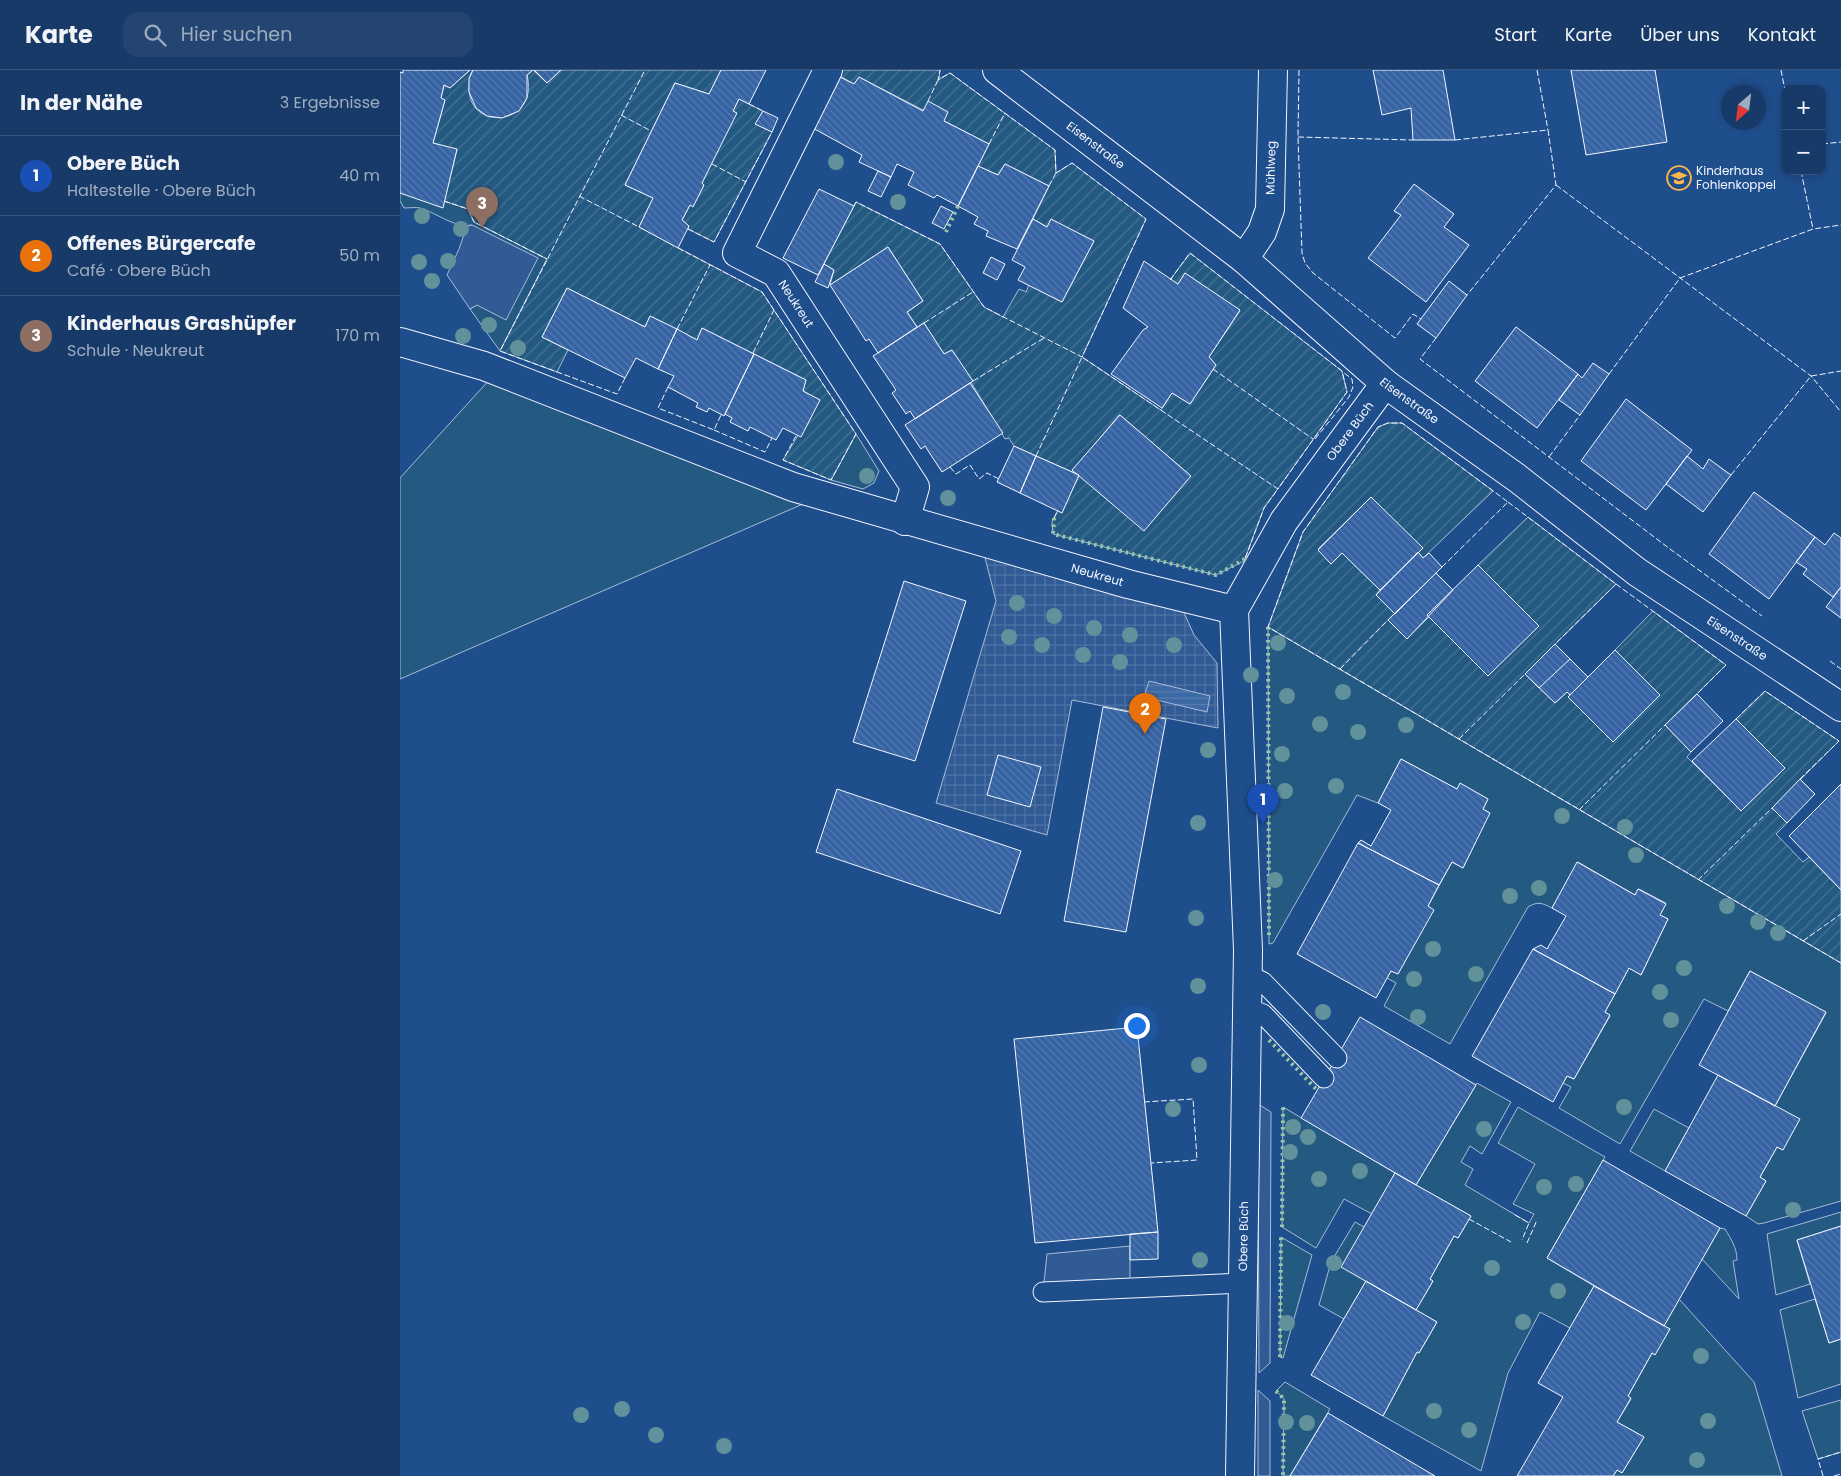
<!DOCTYPE html>
<html lang="de">
<meta charset="utf-8">
<style>
:root{--surface:#173a69;--page:#244571;--text:#f1f3f6;--muted:#9eadc0;--line:#36547d;--accent:#95b2f1}
body{margin:0;font-family:Poppins,sans-serif;background:var(--page);color:var(--text)}
.controls{position:absolute;right:15px;top:15px;display:grid;overflow:hidden;border-radius:10px;box-shadow:0 2px 8px #0003}
.controls button{width:45px;height:45px;display:grid;place-items:center;padding:0;border:0;border-bottom:1px solid var(--line);background:var(--surface);color:var(--text);font:25px sans-serif}
.compass{position:absolute;left:1321px;top:15px;width:45px;height:45px;border-radius:50%;background:var(--surface);box-shadow:0 2px 8px #0003;rotate:208deg}
.you{position:absolute;left:736px;top:955px;width:18px;height:18px;margin:-12px;border:4px solid #fff;border-radius:50%;background:#1a73e8;box-shadow:0 0 0 8px #1a73e833}
.badge{display:grid;place-items:center;width:32px;height:32px;border-radius:50%;background:var(--accent);color:#fff;font-size:16px;font-weight:700}
.pin{position:absolute;translate:-50% -41px;filter:drop-shadow(0 1px 2px #0008)}
.pin::after{content:'';position:absolute;top:26px;width:18px;height:15px;background:inherit;clip-path:polygon(0 0,100% 0,50% 100%)}
.list{margin:0;padding:0;list-style:none}
h2{display:flex;justify-content:space-between;align-items:center;height:65px;margin:0;padding:0 20px;font-size:21px}
h2 small{font-size:16px;font-weight:400;color:var(--muted)}
.list li{display:grid;grid-template-columns:32px 1fr auto;gap:15px;align-items:center;box-sizing:border-box;height:80px;padding:0 20px;border-top:1px solid var(--line)}
.list b{display:block;font-size:19px;white-space:nowrap}
.list p{margin:0;font-size:16px;white-space:nowrap;color:var(--muted)}
.list em{font-size:16px;font-style:normal;color:var(--muted)}
.icon{flex:none;width:28px;height:28px;fill:none;stroke:currentColor;stroke-width:2;stroke-linecap:round;stroke-linejoin:round}
.map{position:relative;flex:none;width:1441px;height:1406px;overflow:hidden}
header{display:flex;align-items:center;gap:30px;box-sizing:border-box;height:70px;padding:0 25px;background:var(--surface);border-bottom:1px solid var(--line)}
header strong{font-size:24px}
nav{display:flex;gap:28px;margin-inline-start:auto;font-size:18px}
.search{width:350px;height:45px;background:var(--page);display:flex;align-items:center;gap:12px;box-sizing:border-box;padding:0 18px;border-radius:15px;color:var(--muted);font-size:19px}
main{display:flex}
aside{flex:1;background:var(--surface)}
.map>svg:first-child{display:block}
.grass{fill:#245a82;stroke:#a8bbd7}
.garden{fill:url(#garden-furrows);stroke:#a8bbd7;fill-rule:evenodd}
.parking{fill:#305b95;stroke:#a8bbd7}
.plaza{fill:url(#plaza-grid);stroke:#a8bbd7}
.water{fill:url(#water-rules);stroke:#a8bbd7}
.building{fill:url(#building-back-hatch);stroke:#f2f6ff}
.lines{fill:none;stroke-linecap:round;stroke-linejoin:round}
.lane-casing{stroke:#f2f6ff;stroke-width:21}
.street-casing{stroke:#f2f6ff;stroke-width:30}
.lane{stroke:#1f4e8c;stroke-width:19}
.street{stroke:#1f4e8c;stroke-width:28}
.hedge{stroke:#97c8a6;stroke-width:4;stroke-dasharray:2.5 4;stroke-linecap:butt}
.fence{stroke:#f2f6ff;stroke-width:1;stroke-dasharray:6 2.5;stroke-linecap:butt}
.tree{fill:#61919a}
.labels{text-anchor:middle;stroke-width:4;stroke-linejoin:round;paint-order:stroke}
.street-label{font-size:12px;fill:#f2f6ff;stroke:#1f4e8c}
.poi-label{font-size:12px;fill:#f2f6ff;stroke:#1f4e8c;text-anchor:start}
</style>
<header>
<strong>Karte</strong>
<div class="search"><svg class="icon" aria-label="search" viewBox="0 0 24 24"><circle cx="10" cy="10" r="6"/><path d="M15 15l6 6"/></svg>Hier suchen</div>
<nav><a>Start</a><a>Karte</a><a>Über uns</a><a>Kontakt</a></nav>
</header>
<main>
<aside>
<h2>In der Nähe<small>3 Ergebnisse</small></h2>
<ul class="list">
<li><span class="badge" style="background:#1a4fb4">1</span><div><b>Obere Büch</b><p>Haltestelle · Obere Büch</p></div><em>40 m</em></li>
<li><span class="badge" style="background:#e8710a">2</span><div><b>Offenes Bürgercafe</b><p>Café · Obere Büch</p></div><em>50 m</em></li>
<li><span class="badge" style="background:#8d6e63">3</span><div><b>Kinderhaus Grashüpfer</b><p>Schule · Neukreut</p></div><em>170 m</em></li>
</ul>
</aside>
<div class="map">
<svg width="1441" height="1406" viewBox="0 0 1441 1406">
<defs>
<pattern id="garden-furrows" width="10" height="10" patternUnits="userSpaceOnUse" patternTransform="scale(1.25)"><rect width="10" height="10" fill="#245a82"/><path d="M-1 1l2-2M0 10L10 0M9 11l2-2" fill="none" stroke="#447295"/></pattern>
<pattern id="plaza-grid" width="8" height="8" patternUnits="userSpaceOnUse" patternTransform="scale(1.25)"><rect width="8" height="8" fill="#305b95"/><path d="M0 4h8M4 0v8" fill="none" stroke="#4e73a5"/></pattern>
<pattern id="water-rules" width="6" height="5" patternUnits="userSpaceOnUse" patternTransform="scale(1.25)"><rect width="6" height="5" fill="#3b69a3"/><path d="M0 2.5h6" fill="none" stroke="#587fb1"/></pattern>
<pattern id="building-back-hatch" width="6" height="6" patternUnits="userSpaceOnUse" patternTransform="scale(1.25)"><rect width="6" height="6" fill="#3563a3"/><path d="M-1 5l2 2M0 0l6 6M5-1l2 2" fill="none" stroke="#537ab1"/></pattern>
</defs>
<rect width="100%" height="100%" fill="#1f4e8c"/>
<path class="grass" d="M0,123L44,131L68,139L74,152L147,189L100,281L70,239L77,235L72,155C54,158 37,143 20,138C15,137 9,138 4,138L0,131Z
M91,308L403,434L0,609V408Z
M456,364L479,401L474,413L463,419L431,410Z
M868,557L1441,893V1131L1364,1153L1358,1154L1346,1146L1366,1111L1360,1107L1377,1077L1383,1080L1375,1036L1426,943L1350,901L1328,941L1304,929L1220,1074L1159,1038L1171,1017L1163,1013L1167,1006L1174,1009L1210,946L1205,942L1229,898L1241,905L1268,849L1260,845L1266,833L1239,819L1235,825L1178,792L1152,838C1142,833 1138,831 1128,837L1050,974L984,936L996,913L987,908L991,901L998,904L1033,840L1028,836L1052,792L1063,798L1089,743L1083,739L1088,729L1061,714L1057,719L1001,689L978,733L957,725L873,873L869,874Z
M1077,1013L1111,1032L1082,1084L1070,1076L1061,1092L1073,1099L1065,1115L1129,1153L1134,1144L1113,1134L1135,1094L1098,1073L1118,1037L1205,1087L1147,1188L1194,1216L1170,1258L1140,1242L1108,1303L1081,1401L983,1346L1017,1282L1019,1283L1037,1252L1016,1240L1033,1211L1030,1209L1054,1166L1058,1168L1071,1146L1016,1115Z
M883,1037L995,1103L972,1144L944,1129L916,1178L882,1157Z
M1254,1039L1289,1058L1265,1101L1230,1081Z
M1441,1142V1156L1397,1170L1410,1214L1376,1225L1367,1164Z
M955,1152L964,1157L966,1211L944,1249L919,1235L931,1192Z
M1320,1158L1325,1159C1331,1169 1337,1178 1337,1190L1333,1191L1339,1229L1302,1189Z
M881,1167L912,1185L883,1288L880,1287Z
M1279,1229L1354,1312L1382,1406H1213L1217,1400L1222,1403L1244,1367L1217,1352L1231,1329L1228,1326L1252,1283L1254,1284L1270,1259L1264,1256Z
M1415,1229L1429,1273L1441,1269V1314L1398,1328L1380,1240Z
M885,1312L930,1339L890,1406H883L884,1329L876,1321Z
M1441,1330V1382L1418,1389L1402,1341Z"/>
<path class="garden" d="M70,0H73C69,5 69,12 69,19C70,63 140,55 127,5L133,0L147,13L161,0H321L309,24L275,13L225,115L253,128L239,157L362,222L456,364L431,410L383,390L420,330L403,321L406,310L302,258L297,270L250,246L245,257L167,218L142,267L168,280L157,302L100,281L147,189L74,152L68,139L44,131L57,80L33,73L45,30L41,28L44,15L50,18Z
M440,0H540L539,9L550,3L655,80L656,103L672,93L746,149L682,287L761,340L772,323L790,334L816,295L809,287L840,241L785,203L778,214L770,210L790,183L942,301L947,322L864,438L844,491L816,505L653,464L652,452L658,440L662,442L679,405L614,376L609,368L605,369L552,280L544,284L524,253L517,257L507,242L523,231L488,177L430,215L434,200L424,194L456,132L540,174L584,237L603,247L619,219L626,222L629,215L662,232L694,171L651,150L647,157L633,149L649,116L605,94L598,105L578,96L589,74L459,7L454,14L438,5ZM719,345H720L791,406L673,400Z
M339,29L363,41L356,54L372,62L314,172L288,159L289,156L282,150L290,135L293,136L304,115L302,113L336,43L333,41Z
M988,353H1002L1093,421L1023,488L1018,482L1022,478L971,427L918,479L931,494L942,483L980,520L976,525L995,544L1007,568L1029,547L1088,606L1138,556L1078,495L1128,447L1216,514L1125,604L1155,633L1167,622L1170,625L1168,627L1213,672L1260,625L1215,580L1253,541L1326,595L1265,655L1291,682L1287,687L1341,741L1385,698L1336,649L1365,621L1439,671L1372,738L1387,753L1376,764L1403,792L1409,787L1441,820V893L868,557L903,462L978,357Z"/>
<path class="parking" d="M72,155L138,188L106,250L77,235L70,239L47,205L59,179L67,156Z
M858,1034L871,1042L870,1293L859,1303Z
M730,1176V1218L643,1222L647,1184Z
M858,1320L870,1331V1406H858Z"/>
<path class="plaza" d="M581,472L777,527L794,565L817,593L818,658L672,630L647,765L536,733L596,531Z"/>
<path class="water" d="M749,611L810,626L807,642L744,627Z"/>
<path class="building" d="M3,0H70L50,18L44,15L41,28L45,30L33,73L57,79L43,138L0,123V2L3,3Z
M73,0H133L127,5V28L119,41L102,48L87,46L76,38L69,22V9Z
M134,0H161L147,13Z
M321,0H366L349,34L339,29L333,41L337,43L302,113L304,115L293,137L290,135L282,150L289,156L278,178L239,157L253,128L225,115L275,13L309,24Z
M973,0H1043L1055,70H1013L1011,38L982,45Z
M1171,0H1255L1267,72L1186,85Z
M436,5L454,14L459,7L523,41L528,31L548,42L544,51L589,74L558,136L537,125L534,128L508,115L514,102L497,94L491,107L459,92L462,85L411,57Z
M363,41L378,48L372,62L355,54Z
M605,94L649,116L617,179L586,166L588,161L574,154L578,147L558,136L578,96L598,105Z
M478,101L491,107L481,127L468,121Z
M1014,114L1054,144L1044,157L1069,175L1026,232L968,188L1001,145L994,141Z
M419,119L454,136L418,205L383,188Z
M541,136L553,142L544,159L532,153Z
M633,149L647,157L651,149L694,171L662,232L618,210L625,197L612,190Z
M488,177L523,231L507,242L517,257L478,283L469,269L466,271L430,215Z
M591,187L605,194L597,210L583,203Z
M744,191L778,214L785,203L840,240L809,287L816,295L790,334L772,323L762,338L711,304L743,260L748,257L723,238Z
M424,194L434,200L428,218L415,212Z
M1049,211L1067,225L1036,268L1017,254Z
M167,218L245,257L250,246L277,259L258,299L236,288L225,308L142,267Z
M524,253L544,284L552,280L573,311L515,349L510,341L506,344L492,323L496,320L473,286Z
M1116,257L1178,304L1137,358L1075,311Z
M302,258L354,284L324,346L309,338L307,342L296,337L298,333L268,317L274,306L258,299L277,259L297,270Z
M354,284L406,310L403,321L420,330L401,367L383,358L376,370L350,357L348,361L330,352L332,348L325,344Z
M1193,293L1209,304L1180,345L1159,330L1178,304L1182,308Z
M570,313L603,363L542,402L525,376L521,379L505,355Z
M1226,329L1292,380L1246,440L1181,391Z
M720,345L791,406L744,461L672,400Z
M614,376L636,386L620,423L597,412Z
M636,386L679,405L662,443L620,423Z
M1287,386L1303,399L1309,389L1331,405L1303,442L1266,414Z
M1354,422L1415,467L1369,529L1309,484Z
M971,427L1023,478L980,520L942,483L931,494L918,480Z
M1434,463L1441,468V517L1433,527L1403,504L1407,499L1396,492L1415,467L1425,475Z
M1018,482L1023,488L1029,483L1042,497L995,544L976,525Z
M1078,495L1139,556L1088,606L1027,545Z
M1036,503L1053,520L1007,569L988,550Z
M504,511L566,531L515,691L453,672Z
M1441,517V548L1426,537Z
M1155,574L1188,607L1170,625L1167,622L1155,633L1125,604Z
M1155,574L1170,589L1139,618L1125,604Z
M1215,580L1260,625L1213,672L1168,627Z
M1297,624L1323,651L1291,682L1265,655Z
M703,637L766,649L726,862L664,851Z
M1336,649L1385,698L1341,741L1292,691Z
M598,685L641,697L630,737L587,725Z
M1001,689L1057,719L1060,713L1088,729L1083,739L1090,743L1063,798L1052,792L1039,815L958,773L961,770L971,776L991,740L978,733Z
M1400,709L1415,724L1387,753L1372,738Z
M1441,714V820L1389,766Z
M437,719L621,781L600,844L416,782Z
M958,773L1039,815L1028,836L1034,840L998,904L991,901L976,928L897,884Z
M1177,792L1235,825L1238,819L1266,834L1260,845L1268,849L1241,905L1229,898L1215,924L1133,879L1141,875L1147,879L1166,846L1152,838Z
M1133,879L1215,924L1205,942L1210,945L1174,1009L1167,1006L1153,1032L1072,986Z
M1350,901L1426,942L1375,1036L1299,995Z
M960,947L1076,1015L1016,1115L901,1048Z
M737,957L758,1162L635,1173L614,969Z
M1318,1005L1400,1049L1383,1080L1377,1077L1360,1107L1366,1111L1346,1146L1265,1101Z
M1203,1090L1320,1158L1264,1256L1147,1188Z
M995,1103L1071,1146L1058,1168L1054,1166L1030,1209L1033,1211L1016,1240L941,1197Z
M1441,1156V1269L1429,1273L1397,1170Z
M758,1162V1189L730,1190V1164Z
M966,1211L1037,1252L1019,1283L1017,1282L983,1346L911,1305Z
M1194,1216L1270,1259L1255,1285L1252,1283L1228,1326L1231,1328L1217,1352L1244,1367L1222,1403L1217,1400L1213,1406H1117L1163,1327L1138,1313Z
M928,1343L1035,1406H890Z"/>
<g class="lines">
<g class="lane-casing">
<path id="lane" d="M847,904L863,912L937,988
M847,938L863,944L924,1008
M643,1222L843,1213"/>
</g>
<g class="street-casing">
<g id="street">
<path id="s1" d="M428,0L337,183L376,203L515,417L505,451"/>
<path id="s2" d="M597,0L844,189L987,315L1117,408L1237,502L1441,637"/>
<path id="s3" d="M844,189L862,162L870,139L873,0"/>
<path id="s4" d="M0,272L84,296L393,417L728,514L834,540"/>
<path id="s5" d="M840,1406L848,880L834,540L884,451L981,319L987,315"/>
</g>
</g>
<use href="#lane" class="lane"/>
<use href="#street" class="street"/>
<path class="hedge" d="M546,162L558,136
M654,448L653,464L816,505L845,489
M868,557L869,868
M869,970L916,1019
M882,1157L883,1037
M880,1287L881,1167
M876,1321L884,1329L883,1406"/>
<path class="fence" d="M899,0L898,67L902,183L905,193L913,203L995,268L1013,244L1021,249
M1137,0L1148,60
M1381,0L1385,20
M528,31L538,10
M349,34L363,41
M221,45L251,61
M898,67L1013,70
M1055,70L1148,60L1156,115L1067,225
M589,74L605,43
M1422,74L1441,72
M312,94L346,112
M1401,101L1413,159
M1156,115L1411,306L1441,342
M649,116L656,103
M179,126L239,157
M44,131L68,139L74,152L147,189
M454,136L456,132L540,174L584,237L682,287L746,149L672,93L656,103L655,80L550,3L538,10L540,0
M288,159L314,172L372,62
M278,178L362,222L456,364L431,410L383,390L397,364
M770,210L790,183L942,301L947,322L878,419
M524,253L573,222
M277,259L310,195
M1036,268L1020,289L1270,479L1362,546
M353,283L374,240
M813,299L913,369
M1209,304L1280,208L1413,159L1441,155
M225,308L217,324L100,281L245,0
M573,311L644,268
M268,317L258,338L314,360L321,345
M314,360L365,382L372,368
M915,369L949,327L953,317L952,309L943,302
M636,386L682,287L878,419L864,438L845,489
M1149,387L1180,345
M550,397L556,404L570,395L579,409L587,403L599,409
M1331,405L1411,306L1441,301
M1108,432L1216,514L1155,574
M654,448L658,440
M1042,497L1108,432L1002,353H988L978,357L903,462L868,557L1441,893
M1216,514L1326,595L1297,624
M1430,591L1441,599
M940,599L988,550
M1336,649L1365,621L1439,671L1400,709
M1059,669L1125,604
M1179,740L1265,655
M1298,810L1372,738
M1403,871L1441,844
M744,1032L793,1029L797,1090L751,1093
M1115,1145L1129,1153L1122,1170
M1069,1149L1111,1172
M1127,1173L1137,1150
M1423,1406L1418,1389L1441,1382
M1434,1406L1441,1404"/>
</g>
<g class="tree">
<circle cx="436" cy="92" r="8"/>
<circle cx="498" cy="132" r="8"/>
<circle cx="22" cy="146" r="8"/>
<circle cx="61" cy="159" r="8"/>
<circle cx="48" cy="191" r="8"/>
<circle cx="19" cy="192" r="8"/>
<circle cx="32" cy="211" r="8"/>
<circle cx="89" cy="255" r="8"/>
<circle cx="63" cy="266" r="8"/>
<circle cx="118" cy="278" r="8"/>
<circle cx="467" cy="406" r="8"/>
<circle cx="548" cy="428" r="8"/>
<circle cx="617" cy="533" r="8"/>
<circle cx="654" cy="546" r="8"/>
<circle cx="694" cy="558" r="8"/>
<circle cx="730" cy="565" r="8"/>
<circle cx="609" cy="567" r="8"/>
<circle cx="878" cy="573" r="8"/>
<circle cx="642" cy="575" r="8"/>
<circle cx="774" cy="575" r="8"/>
<circle cx="683" cy="585" r="8"/>
<circle cx="720" cy="592" r="8"/>
<circle cx="851" cy="605" r="8"/>
<circle cx="943" cy="622" r="8"/>
<circle cx="887" cy="626" r="8"/>
<circle cx="920" cy="654" r="8"/>
<circle cx="1006" cy="655" r="8"/>
<circle cx="958" cy="662" r="8"/>
<circle cx="808" cy="680" r="8"/>
<circle cx="882" cy="684" r="8"/>
<circle cx="936" cy="716" r="8"/>
<circle cx="885" cy="721" r="8"/>
<circle cx="1162" cy="746" r="8"/>
<circle cx="798" cy="753" r="8"/>
<circle cx="1225" cy="757" r="8"/>
<circle cx="1236" cy="785" r="8"/>
<circle cx="875" cy="810" r="8"/>
<circle cx="1139" cy="818" r="8"/>
<circle cx="1110" cy="826" r="8"/>
<circle cx="1327" cy="836" r="8"/>
<circle cx="796" cy="848" r="8"/>
<circle cx="1358" cy="852" r="8"/>
<circle cx="1378" cy="863" r="8"/>
<circle cx="1033" cy="879" r="8"/>
<circle cx="1284" cy="898" r="8"/>
<circle cx="1076" cy="904" r="8"/>
<circle cx="1014" cy="909" r="8"/>
<circle cx="798" cy="916" r="8"/>
<circle cx="1260" cy="922" r="8"/>
<circle cx="923" cy="942" r="8"/>
<circle cx="1018" cy="947" r="8"/>
<circle cx="1271" cy="950" r="8"/>
<circle cx="799" cy="995" r="8"/>
<circle cx="1224" cy="1037" r="8"/>
<circle cx="773" cy="1039" r="8"/>
<circle cx="893" cy="1057" r="8"/>
<circle cx="1084" cy="1059" r="8"/>
<circle cx="908" cy="1067" r="8"/>
<circle cx="890" cy="1082" r="8"/>
<circle cx="960" cy="1101" r="8"/>
<circle cx="919" cy="1109" r="8"/>
<circle cx="1176" cy="1114" r="8"/>
<circle cx="1144" cy="1117" r="8"/>
<circle cx="1393" cy="1140" r="8"/>
<circle cx="800" cy="1190" r="8"/>
<circle cx="934" cy="1193" r="8"/>
<circle cx="1092" cy="1198" r="8"/>
<circle cx="1158" cy="1221" r="8"/>
<circle cx="1123" cy="1252" r="8"/>
<circle cx="887" cy="1253" r="8"/>
<circle cx="1301" cy="1286" r="8"/>
<circle cx="222" cy="1339" r="8"/>
<circle cx="1034" cy="1341" r="8"/>
<circle cx="181" cy="1345" r="8"/>
<circle cx="1308" cy="1351" r="8"/>
<circle cx="886" cy="1352" r="8"/>
<circle cx="907" cy="1353" r="8"/>
<circle cx="1069" cy="1360" r="8"/>
<circle cx="256" cy="1365" r="8"/>
<circle cx="324" cy="1376" r="8"/>
<circle cx="1297" cy="1390" r="8"/>
</g>
<defs>
<g id="school-ring" transform="scale(1.25)"><circle r="9.5" fill="#1f4e8c" stroke="#ffb74d" stroke-width="1.5"/><path d="M0-5L7-2L0 1L-7-2ZM-4 1L0 2.5L4 1V4Q0 6-4 4Z" fill="#ffb74d"/></g>
</defs>
<g fill-rule="evenodd">
<use href="#school-ring" x="1279" y="108"/>
</g>
<g class="labels">
<g class="street-label">
<text dy="4" stroke="none"><textPath href="#s2" startOffset="124">Eisenstraße</textPath></text>
<text dy="4" stroke="none"><textPath href="#s3" startOffset="98">Mühlweg</textPath></text>
<text dy="4" stroke="none"><textPath href="#s1" startOffset="285">Neukreut</textPath></text>
<text dy="4" stroke="none"><textPath href="#s2" startOffset="529">Eisenstraße</textPath></text>
<text dy="4" stroke="none"><textPath href="#s5" startOffset="1080">Obere Büch</textPath></text>
<text dy="4" stroke="none"><textPath href="#s4" startOffset="736">Neukreut</textPath></text>
<text dy="4" stroke="none"><textPath href="#s2" startOffset="934">Eisenstraße</textPath></text>
<text dy="4" stroke="none"><textPath href="#s5" startOffset="240">Obere Büch</textPath></text>
</g>
<g class="poi-label">
<text x="1296" y="105">Kinderhaus<tspan x="1296" dy="14">Fohlenkoppel</tspan></text>
</g>
</g>
</svg>
<div class="controls">
<button>+</button>
<button>−</button>
</div>
<svg class="compass" viewBox="-18 -18 36 36"><path d="M0-13l5 13h-10z" fill="#e53935"/><path d="M0 13l5-13h-10z" fill="#9eadc0"/></svg>
<div class="you"></div>
<div class="pin badge" style="left:863px;top:754px;background:#1a4fb4">1</div>
<div class="pin badge" style="left:745px;top:664px;background:#e8710a">2</div>
<div class="pin badge" style="left:82px;top:158px;background:#8d6e63">3</div>
</div>
</main>
